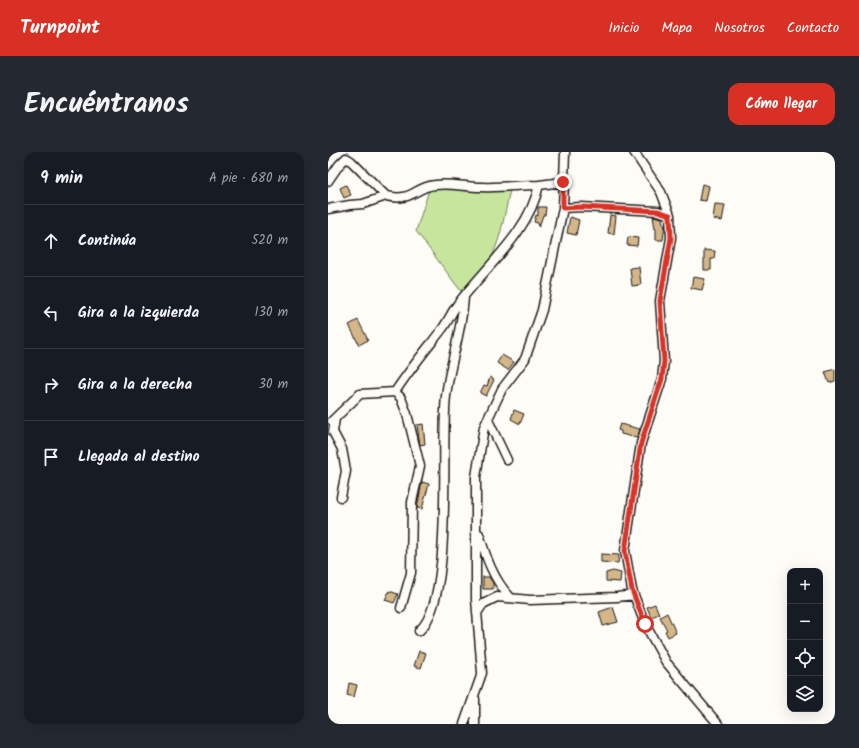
<!DOCTYPE html>
<html lang="es">
<meta charset="utf-8">
<style>
:root{--surface:#171b24;--page:#242831;--text:#f1f3f6;--muted:#9ea1a6;--line:#363941;--accent:#d93025}
body{margin:0;font-family:Kalam,sans-serif;background:var(--page);color:var(--text)}
.controls{position:absolute;right:12px;bottom:12px;display:grid;overflow:hidden;border-radius:8px;box-shadow:0 4px 16px #0002}
.controls button{width:36px;height:36px;display:grid;place-items:center;padding:0;border:0;border-bottom:1px solid var(--line);background:var(--surface);color:var(--text);font:20px sans-serif}
.stop{position:absolute;width:12px;height:12px;margin:-9px;border:3px solid #d93025;border-radius:50%;background:#fff}
.stop.end{background:#d93025;border-color:#fff;box-shadow:0 1px 4px #0008}
.list{margin:0;padding:0;list-style:none}
h2{display:flex;justify-content:space-between;align-items:center;height:52px;margin:0;padding:0 16px;font-size:17px}
h2 small{font-size:13px;font-weight:400;color:var(--muted)}
.list li{display:grid;grid-template-columns:26px 1fr auto;gap:12px;align-items:center;box-sizing:border-box;height:72px;padding:0 16px;border-top:1px solid var(--line)}
.list b{display:block;font-size:15px;white-space:nowrap}
.list em{font-size:13px;font-style:normal;color:var(--muted)}
.icon{flex:none;width:22px;height:22px;fill:none;stroke:currentColor;stroke-width:2;stroke-linecap:round;stroke-linejoin:round}
.map{position:relative;flex:none;width:507px;height:572px;overflow:hidden;border-radius:12px}
header{display:flex;align-items:center;gap:24px;box-sizing:border-box;height:56px;padding:0 20px;background:var(--accent);color:#fff}
header strong{font-size:19px}
nav{display:flex;gap:22px;margin-inline-start:auto;font-size:14px}
.intro{display:flex;align-items:center;justify-content:space-between;box-sizing:border-box;height:96px;padding:0 24px}
h1{margin:0;font-size:28px}
.button{padding:10px 18px;border-radius:12px;background:var(--accent);color:#fff;font-size:14px;font-weight:700}
main{display:flex;gap:24px;padding:0 24px}
aside{flex:1;background:var(--surface);border-radius:12px;box-shadow:0 4px 16px #0002}
.map>svg:first-child{display:block}
.green{fill:#c7e59d;stroke:#72805c}
.building{fill:#d4b688;stroke:#1c1c1c}
.lines{fill:none;stroke-linecap:round;stroke-linejoin:round}
.minor-casing{stroke:#1c1c1c;stroke-width:11}
.minor{stroke:#fdfcf7;stroke-width:8}
.route{stroke:#d93025;stroke-width:5}
</style>
<header>
<strong>Turnpoint</strong>
<nav><a>Inicio</a><a>Mapa</a><a>Nosotros</a><a>Contacto</a></nav>
</header>
<div class="intro"><h1>Encuéntranos</h1><a class="button">Cómo llegar</a></div>
<main>
<aside>
<h2>9 min<small>A pie · 680 m</small></h2>
<ul class="list">
<li><svg class="icon" aria-label="ahead" viewBox="0 0 24 24"><path d="M12 20V5M6 11l6-6 6 6"/></svg><div><b>Continúa</b></div><em>520 m</em></li>
<li><svg class="icon" aria-label="left" viewBox="0 0 24 24"><path d="M17 20v-9H6M10 6l-5 5 5 5"/></svg><div><b>Gira a la izquierda</b></div><em>130 m</em></li>
<li><svg class="icon" aria-label="right" viewBox="0 0 24 24"><path d="M7 20v-9h11M14 6l5 5-5 5"/></svg><div><b>Gira a la derecha</b></div><em>30 m</em></li>
<li><svg class="icon" aria-label="arrive" viewBox="0 0 24 24"><path d="M6 21V4h12l-3 4 3 4H6"/></svg><div><b>Llegada al destino</b></div></li>
</ul>
</aside>
<div class="map">
<svg width="507" height="572" viewBox="0 0 507 572">
<rect width="100%" height="100%" fill="#fdfcf7"/>
<filter id="ink" filterUnits="userSpaceOnUse"><feTurbulence type="fractalNoise" baseFrequency=".025" numOctaves="2"/><feDisplacementMap in="SourceGraphic" scale="8" xChannelSelector="R" yChannelSelector="G"/><feConvolveMatrix kernelMatrix="1 2 1 2 8 2 1 2 1" color-interpolation-filters="sRGB"/></filter>
<g filter="url(#ink)">
<path class="green" d="M109,37L182,38C176,64 172,96 156,118C149,126 142,134 135,142L88,79L101,38Z"/>
<path class="building" d="M374,32L381,34L378,49L371,48Z
M18,33L23,43L16,46L12,36Z
M387,52L397,53L394,69L385,67Z
M210,55H218L217,63H215L211,75L210,71L206,70L208,63L210,64Z
M282,63L288,64L286,82L280,81Z
M325,64L334,66L335,72H337L335,88H328V76L327,77Z
M242,65L251,68L248,83L239,81Z
M300,85L310,86L309,94L299,93Z
M376,98L387,99L386,107H383V118H376Z
M311,115L313,133L304,134L302,116Z
M365,125L377,127L374,138L363,136Z
M30,168L40,188L31,193L21,173Z
M174,203L186,210L180,218L169,211Z
M507,217V229L501,231L497,220Z
M162,225L166,228L158,244L152,241L156,233L159,234Z
M186,258L196,262L192,272L183,267Z
M95,272L97,292L92,293L89,273Z
M292,272L312,277L309,286L293,282V279L290,278Z
M94,330L101,332L94,357L89,356Z
M273,402L291,403L290,411L273,410Z
M285,419L293,421L292,430L278,429V421Z
M155,425H161L165,431V437H155Z
M61,439L70,442L66,451L57,448Z
M327,452L331,462L323,465L319,455Z
M285,455L290,470L275,474L271,460Z
M339,461L348,481L340,485L337,479L339,478L332,465Z
M91,499L98,501L93,516L86,514Z
M21,531L29,533L26,545L19,543Z"/>
<g class="lines">
<g class="minor-casing">
<path id="minor" d="M306,0L333,40L342,63L343,86L332,149L336,209L334,227L313,291L297,399L304,438L317,472L338,510L390,572
M0,29L11,13L18,6L23,9L58,44C86,50 86,35 107,33C123,31 138,35 153,35C172,36 192,33 211,33
M235,56L253,55L330,59L342,63
M0,57L22,53L35,52L58,44
M7,267L5,280L14,297L18,319L13,345
M160,268L179,308
M4,269L32,242L67,240
M151,382C158,405 165,427 182,445
M73,456L83,421L84,350L92,314L79,262L73,246L67,240C82,217 98,198 115,176C120,169 124,160 129,153C158,114 201,81 211,33L235,30
M149,461L155,452L169,445L202,448L289,445L306,443
M91,479C127,448 112,294 118,244C122,210 134,179 136,145
M136,572L154,521L148,447V325L156,275L174,237L197,207L214,158L235,56L237,0
M147,572V547"/>
</g>
<use href="#minor" class="minor"/>
</g>
</g>
<g class="lines" filter="url(#ink)">
<path class="route" d="M235,30V56L253,55L330,59L342,63L343,86L332,149L336,209L334,227L313,291L297,399L304,438L317,472"/>
</g>
</svg>
<div class="controls">
<button>+</button>
<button>−</button>
<button><svg class="icon" aria-label="locate" viewBox="0 0 24 24"><circle cx="12" cy="12" r="6"/><path d="M12 2v4M12 18v4M2 12h4M18 12h4"/></svg></button>
<button><svg class="icon" aria-label="layers" viewBox="0 0 24 24"><path d="M12 4l9 5-9 5-9-5zM3 14l9 5 9-5"/></svg></button>
</div>
<div class="stop" style="left:317px;top:472px"></div>
<div class="stop end" style="left:235px;top:30px"></div>
</div>
</main>
